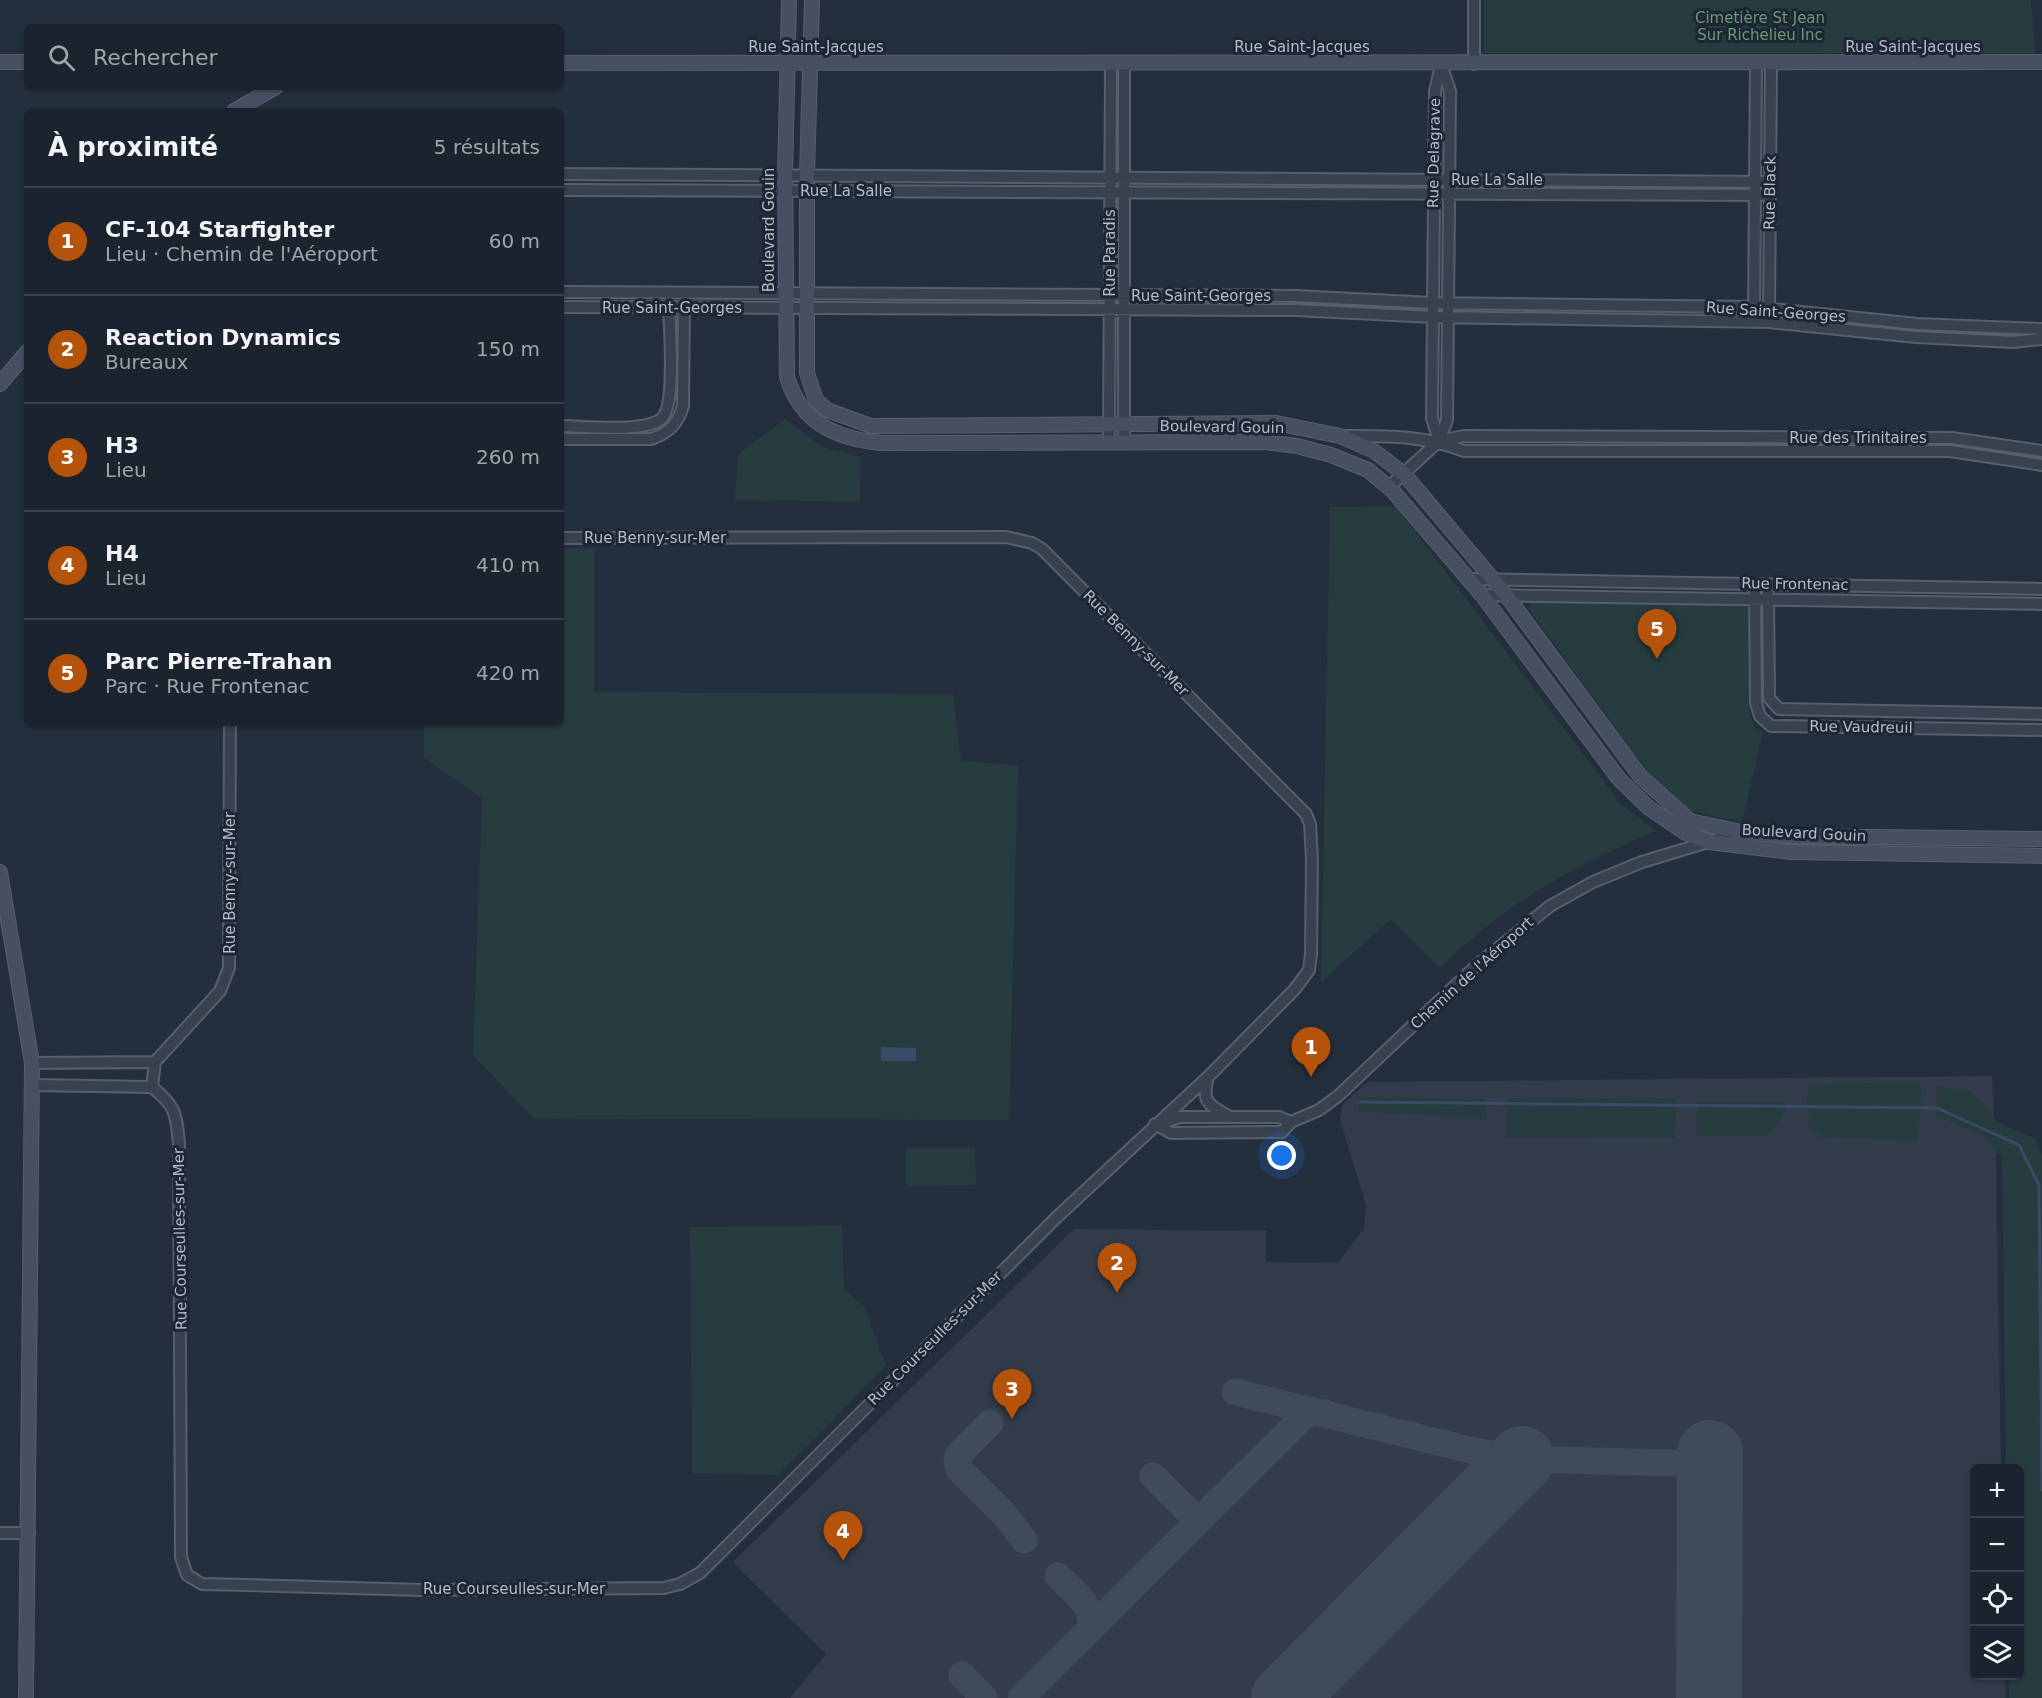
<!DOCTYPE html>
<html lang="fr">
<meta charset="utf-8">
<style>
:root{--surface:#1b232e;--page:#282f3a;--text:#f1f3f6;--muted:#a0a4aa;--line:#39404a;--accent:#b45309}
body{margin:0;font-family:"DejaVu Sans",sans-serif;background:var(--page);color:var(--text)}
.controls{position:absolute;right:18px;bottom:18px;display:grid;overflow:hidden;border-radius:9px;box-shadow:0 2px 4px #0004}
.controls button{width:54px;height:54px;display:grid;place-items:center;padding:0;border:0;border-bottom:2px solid var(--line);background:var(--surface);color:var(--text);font:30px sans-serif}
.you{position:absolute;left:1282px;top:1156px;width:21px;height:21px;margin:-15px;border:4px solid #fff;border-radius:50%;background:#1a73e8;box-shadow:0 0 0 9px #1a73e833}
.badge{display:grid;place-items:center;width:39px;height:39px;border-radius:50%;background:var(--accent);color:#fff;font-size:20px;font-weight:700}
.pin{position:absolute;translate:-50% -50px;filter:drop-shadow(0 2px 3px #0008)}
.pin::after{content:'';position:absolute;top:32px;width:21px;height:18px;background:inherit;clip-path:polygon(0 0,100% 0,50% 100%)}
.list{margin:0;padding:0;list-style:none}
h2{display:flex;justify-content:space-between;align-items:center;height:78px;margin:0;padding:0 24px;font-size:26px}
h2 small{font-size:20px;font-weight:400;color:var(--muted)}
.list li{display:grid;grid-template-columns:39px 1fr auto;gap:18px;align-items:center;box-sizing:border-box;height:108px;padding:0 24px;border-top:2px solid var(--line)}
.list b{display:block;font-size:22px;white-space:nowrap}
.list p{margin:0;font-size:20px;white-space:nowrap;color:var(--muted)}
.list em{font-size:20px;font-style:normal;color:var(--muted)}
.icon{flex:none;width:33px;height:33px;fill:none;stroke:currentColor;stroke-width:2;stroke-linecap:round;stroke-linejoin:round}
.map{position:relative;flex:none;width:2042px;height:1698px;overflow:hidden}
.search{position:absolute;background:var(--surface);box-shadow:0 2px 4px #0004;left:24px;top:24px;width:540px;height:66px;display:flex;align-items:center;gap:15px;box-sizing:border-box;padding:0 21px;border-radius:9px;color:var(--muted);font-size:22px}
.panel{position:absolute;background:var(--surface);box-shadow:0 2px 4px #0004;left:24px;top:108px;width:540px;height:618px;border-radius:9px}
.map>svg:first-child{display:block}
.airport{fill:#323c4b}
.green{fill:#263c3f}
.water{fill:#394c67}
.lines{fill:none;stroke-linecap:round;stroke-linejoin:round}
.stream{stroke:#394c67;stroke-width:3}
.taxiway{stroke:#3f4a5a;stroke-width:27}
.runway{stroke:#3f4a5a;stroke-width:66}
.street-casing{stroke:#565f6c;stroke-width:14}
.secondary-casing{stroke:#565f6c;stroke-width:16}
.street{stroke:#38414e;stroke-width:10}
.secondary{stroke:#465061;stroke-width:14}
.labels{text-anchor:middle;stroke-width:6;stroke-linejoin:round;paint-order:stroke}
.park-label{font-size:15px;fill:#6b9a76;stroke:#1d2633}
.street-label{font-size:15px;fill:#b4bcc9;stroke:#1d2633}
</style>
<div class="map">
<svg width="2042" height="1698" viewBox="0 0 2042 1698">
<rect width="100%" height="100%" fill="#242f3e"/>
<path class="airport" d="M1992,1076L1996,1158L2001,1468H1974V1676H2005L2006,1698H790L826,1654L733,1562L1074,1229L1266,1231V1262L1338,1263L1364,1228L1366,1205L1340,1120L1343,1104L1367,1082Z"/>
<path class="green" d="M1484,0H2031L2035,53H1484Z
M785,419L823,447L861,457L860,502L735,500L738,454Z
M1396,506L1621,804L1656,831C1571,867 1506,903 1440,968L1391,919L1321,982L1330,507Z
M561,548H594V692L953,694L961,760L1018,766L1009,1120L535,1119L473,1056L482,798L424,758V723H561Z
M1536,594L1748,602L1749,710L1753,726L1763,732L1742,822L1690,811L1648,772L1528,608Z
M1919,1082L1922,1096L1917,1141L1821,1137L1810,1127L1806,1090L1821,1084Z
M1938,1086L1972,1092L1999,1123L2037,1139L2042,1155V1698H2009L2008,1676H2020V1468H2006L2002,1158L1983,1135L1936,1116Z
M1359,1097L1486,1099L1487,1119L1359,1111Z
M1507,1098L1676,1099L1675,1138L1507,1137Z
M1697,1101H1785V1114L1767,1136H1697Z
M906,1148H975L976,1185L906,1186Z
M842,1225L844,1289L864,1307L886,1365L779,1475L692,1473L690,1227Z"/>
<path class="water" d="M881,1047L916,1048V1061H881Z"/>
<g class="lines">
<path class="stream" d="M1360,1102L1937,1108L2019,1145L2039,1185L2042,1490"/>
<path class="taxiway" d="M1235,1392L1474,1451L1522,1459L1710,1464
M990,1423L960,1453L957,1458L958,1468L1005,1515L1024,1540
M1153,1476L1187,1510
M1058,1576C1072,1590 1096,1607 1090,1629
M962,1675L984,1698
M1021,1698L1302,1418L1312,1412L1325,1413"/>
<path class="runway" d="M1284,1698L1522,1459
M1709,1698L1710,1453"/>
<g class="street-casing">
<path id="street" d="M1124,64V442
M1474,64V0
M561,174L1770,182
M561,190L1770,195
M561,292L1295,296L1433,303L1754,307L1917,324L2042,329
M561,307L1295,310L1433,317L1769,322L1916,337L2013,342L2042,339
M1754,313L1756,64
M1769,315L1771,64
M561,426C585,426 643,433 661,419C677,407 669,323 669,302
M1344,436C1388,436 1422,435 1464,451H1950L2042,465
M561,439H651C668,434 678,424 683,406L684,303
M1439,441L1464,436L1952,438L2042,451
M1439,441L1432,418L1435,91L1441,65
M1109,442L1111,64
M1389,487L1439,441L1447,420L1450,91L1441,64
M1469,579L2042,589
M1755,592L1756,703L1760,716L1771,726L2042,730
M1768,593L1769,698L1779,709L2042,714
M1482,595L2042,604
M32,1063L155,1062
M1208,1077C1201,1103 1209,1105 1230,1117
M32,1085L152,1087
M152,1087C176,1106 176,1114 179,1143L181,1557L187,1575L202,1584L281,1586L421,1590L664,1588L680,1584L700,1573L1057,1217L1208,1077L1295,989L1309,970L1311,954L1312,859L1310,824L1306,814L1042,549L1032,543L1006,537L561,538
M152,1087L155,1062L220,991L229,968L230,723
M1155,1124L1171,1133L1282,1132L1291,1122L1319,1110L1338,1096L1477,965L1550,906L1593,882L1642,862L1741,832
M1158,1124L1180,1117H1279L1291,1122
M0,1533H29"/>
</g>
<g class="secondary-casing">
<path id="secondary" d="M789,0L785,176L787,377C801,423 836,439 882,443L1265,442L1297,446L1331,455L1368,470L1392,490L1482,595L1619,779L1649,808L1684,832L1709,842L1791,852L2042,856
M812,0L807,175V373L816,400L827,410L871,426L1276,423L1340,436L1374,451L1404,474L1506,595L1640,776L1690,821L1741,832L1791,836L2042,839
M0,62H27
M561,63L2042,62
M234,111L276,87
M0,384L27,352
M0,872L32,1063L26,1698"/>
</g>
<use href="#street" class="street"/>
<use href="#secondary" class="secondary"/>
</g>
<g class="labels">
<g class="park-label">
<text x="1760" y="23">Cimetière St Jean<tspan x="1760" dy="17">Sur Richelieu Inc</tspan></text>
</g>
<g class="street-label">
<text x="816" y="52">Rue Saint-Jacques</text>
<text x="1302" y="52">Rue Saint-Jacques</text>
<text x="1913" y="52">Rue Saint-Jacques</text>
<text transform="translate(1434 153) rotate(-89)" y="5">Rue Delagrave</text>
<text x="1497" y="185">Rue La Salle</text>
<text x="846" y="196">Rue La Salle</text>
<text transform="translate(1770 193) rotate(-89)" y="5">Rue Black</text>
<text transform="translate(769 230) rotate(-90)" y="5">Boulevard Gouin</text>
<text transform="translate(1110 253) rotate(-90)" y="5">Rue Paradis</text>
<text x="1201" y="301">Rue Saint-Georges</text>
<text x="672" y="313">Rue Saint-Georges</text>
<text transform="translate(1776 312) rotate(4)" y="5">Rue Saint-Georges</text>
<text transform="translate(1222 427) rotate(1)" y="5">Boulevard Gouin</text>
<text x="1858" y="443">Rue des Trinitaires</text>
<text x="655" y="543">Rue Benny-sur-Mer</text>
<text transform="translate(1795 584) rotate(1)" y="5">Rue Frontenac</text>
<text transform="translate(1136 643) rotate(45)" y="5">Rue Benny-sur-Mer</text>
<text transform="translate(1861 727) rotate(1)" y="5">Rue Vaudreuil</text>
<text transform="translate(1804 833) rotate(3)" y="5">Boulevard Gouin</text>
<text transform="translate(230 883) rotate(-90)" y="5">Rue Benny-sur-Mer</text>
<text transform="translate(1472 973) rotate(-42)" y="5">Chemin de l'Aéroport</text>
<text transform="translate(180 1239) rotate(-91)" y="5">Rue Courseulles-sur-Mer</text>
<text transform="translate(935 1338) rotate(-45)" y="5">Rue Courseulles-sur-Mer</text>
<text x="514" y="1594">Rue Courseulles-sur-Mer</text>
</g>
</g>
</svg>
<div class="controls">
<button>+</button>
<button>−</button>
<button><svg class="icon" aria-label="locate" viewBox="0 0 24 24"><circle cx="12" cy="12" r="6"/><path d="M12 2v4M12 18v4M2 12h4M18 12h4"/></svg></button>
<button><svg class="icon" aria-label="layers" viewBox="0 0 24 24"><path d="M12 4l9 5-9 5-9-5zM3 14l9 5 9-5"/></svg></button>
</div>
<div class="you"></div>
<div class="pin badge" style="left:1311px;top:1077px">1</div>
<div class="pin badge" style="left:1117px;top:1293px">2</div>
<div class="pin badge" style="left:1012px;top:1419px">3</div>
<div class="pin badge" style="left:843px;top:1561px">4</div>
<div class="pin badge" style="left:1657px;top:659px">5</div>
<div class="search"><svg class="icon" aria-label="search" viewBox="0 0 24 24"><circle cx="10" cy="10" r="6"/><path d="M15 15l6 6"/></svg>Rechercher</div>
<section class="panel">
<h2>À proximité<small>5 résultats</small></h2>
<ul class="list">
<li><span class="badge">1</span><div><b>CF-104 Starfighter</b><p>Lieu · Chemin de l'Aéroport</p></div><em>60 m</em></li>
<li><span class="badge">2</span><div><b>Reaction Dynamics</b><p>Bureaux</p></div><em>150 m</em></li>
<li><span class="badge">3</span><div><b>H3</b><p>Lieu</p></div><em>260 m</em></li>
<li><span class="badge">4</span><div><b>H4</b><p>Lieu</p></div><em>410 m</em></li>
<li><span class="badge">5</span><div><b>Parc Pierre-Trahan</b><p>Parc · Rue Frontenac</p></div><em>420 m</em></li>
</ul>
</section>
</div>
